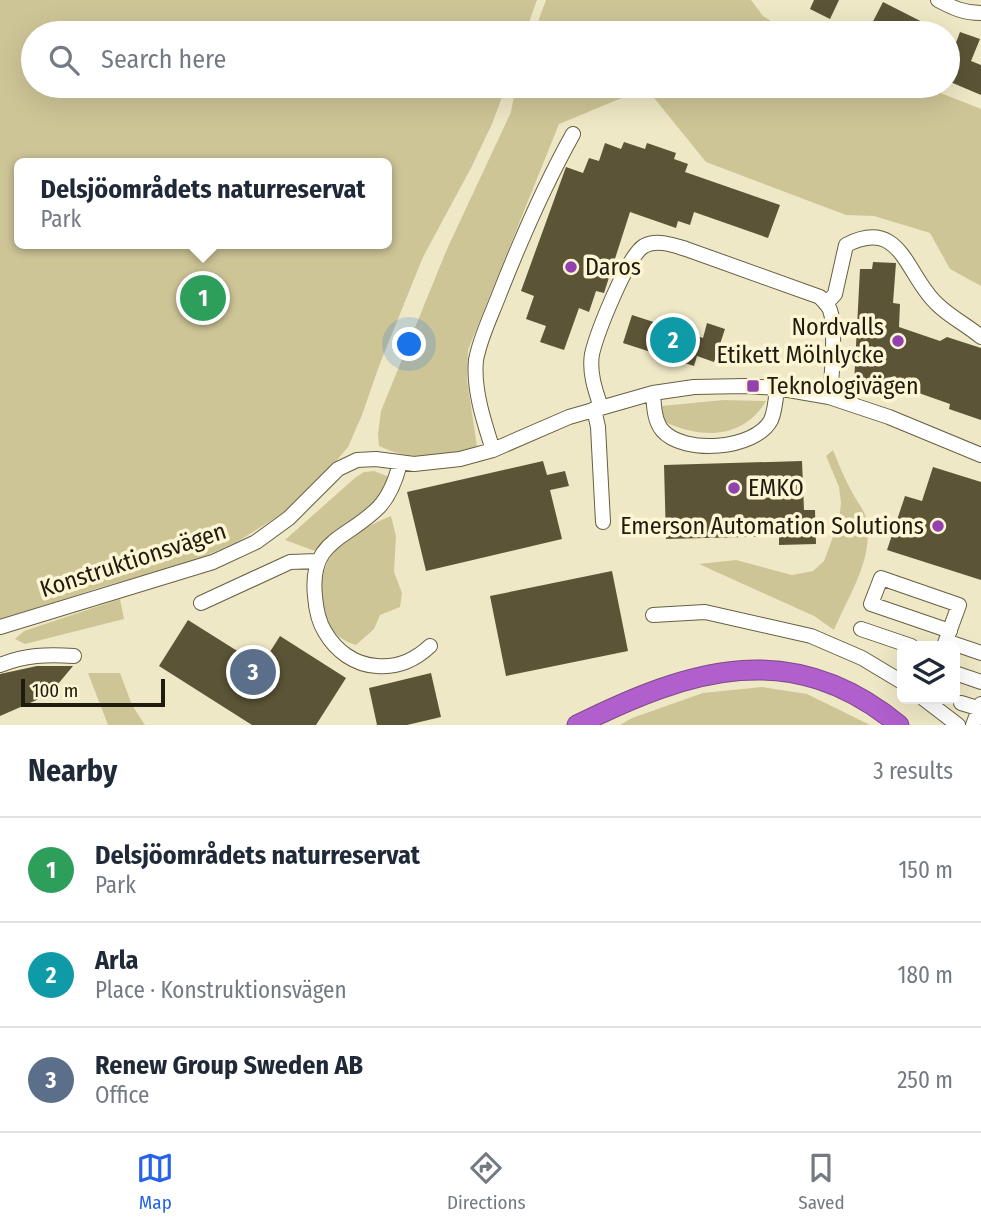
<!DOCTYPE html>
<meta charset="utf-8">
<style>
:root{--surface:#fff;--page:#f2f2f3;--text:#1f2937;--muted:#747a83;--line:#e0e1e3;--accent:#2563eb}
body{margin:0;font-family:"Fira Sans Condensed",sans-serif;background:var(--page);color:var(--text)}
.controls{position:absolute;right:21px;bottom:21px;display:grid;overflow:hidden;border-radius:10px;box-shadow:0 7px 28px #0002}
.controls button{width:63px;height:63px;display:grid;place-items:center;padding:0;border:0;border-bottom:2px solid var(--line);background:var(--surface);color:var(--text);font:35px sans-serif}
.scale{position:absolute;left:21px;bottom:18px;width:144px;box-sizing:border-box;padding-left:7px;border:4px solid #1e1c0f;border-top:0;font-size:19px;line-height:24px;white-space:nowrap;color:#1e1c0f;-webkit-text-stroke:5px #fdf5d3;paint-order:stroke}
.you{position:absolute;left:410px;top:345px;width:24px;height:24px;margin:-18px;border:5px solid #fff;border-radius:50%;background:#1a73e8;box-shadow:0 0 0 10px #1a73e833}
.badge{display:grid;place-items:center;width:46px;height:46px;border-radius:50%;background:var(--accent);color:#fff;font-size:23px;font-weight:700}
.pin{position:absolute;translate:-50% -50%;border:4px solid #fff;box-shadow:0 2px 7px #0006}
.popup{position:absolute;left:14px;top:158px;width:378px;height:91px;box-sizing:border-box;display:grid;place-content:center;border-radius:10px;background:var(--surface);filter:drop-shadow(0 2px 5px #0005);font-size:23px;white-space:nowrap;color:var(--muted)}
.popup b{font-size:26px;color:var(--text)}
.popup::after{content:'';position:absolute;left:50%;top:100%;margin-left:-14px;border:14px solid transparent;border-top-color:var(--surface)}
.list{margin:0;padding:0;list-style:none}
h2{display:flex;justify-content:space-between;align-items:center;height:91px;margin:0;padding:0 28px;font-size:30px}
h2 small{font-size:23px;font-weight:400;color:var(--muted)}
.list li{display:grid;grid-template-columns:46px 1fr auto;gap:21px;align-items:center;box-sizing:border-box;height:105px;padding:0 28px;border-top:2px solid var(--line)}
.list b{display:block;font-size:26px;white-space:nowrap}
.list p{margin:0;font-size:23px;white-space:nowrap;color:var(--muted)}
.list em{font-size:23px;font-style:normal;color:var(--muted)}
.icon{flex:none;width:38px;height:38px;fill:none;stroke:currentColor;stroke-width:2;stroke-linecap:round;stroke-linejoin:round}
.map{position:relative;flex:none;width:981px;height:725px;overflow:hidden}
.search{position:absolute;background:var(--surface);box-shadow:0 7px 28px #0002;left:21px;right:21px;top:21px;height:77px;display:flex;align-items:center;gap:18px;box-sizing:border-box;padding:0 24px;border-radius:38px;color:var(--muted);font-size:26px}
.sheet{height:406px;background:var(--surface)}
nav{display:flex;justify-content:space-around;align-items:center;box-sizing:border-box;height:98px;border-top:2px solid var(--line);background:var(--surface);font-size:19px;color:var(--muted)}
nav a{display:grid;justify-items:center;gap:4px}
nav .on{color:var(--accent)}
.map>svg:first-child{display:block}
.green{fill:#cec597;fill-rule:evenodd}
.building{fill:#5b5436}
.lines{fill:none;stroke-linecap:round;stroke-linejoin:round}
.minor-casing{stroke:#666041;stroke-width:16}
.highway-casing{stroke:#7d488a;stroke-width:21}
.minor{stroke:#fff;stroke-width:14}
.highway{stroke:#b05fcc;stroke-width:19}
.poi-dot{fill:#9441b0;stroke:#fdf5d3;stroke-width:2.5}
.labels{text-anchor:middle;stroke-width:7;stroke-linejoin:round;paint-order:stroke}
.poi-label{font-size:24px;fill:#1e1c0f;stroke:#fdf5d3;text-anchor:start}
.street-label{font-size:24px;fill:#1e1c0f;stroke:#fdf5d3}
</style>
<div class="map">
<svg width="981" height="725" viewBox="0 0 981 725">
<rect width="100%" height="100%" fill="#efe8c6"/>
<path class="green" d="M0,0H537L525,33H33V86H506L492,124L471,168L423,257L379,366L362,415L348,447L322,478L283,513L237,542L194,561L95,589L0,621ZM19,163H387V244H19Z
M546,0H751L763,16L790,33H534Z
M516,86H923L981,109V286L950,269L930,233L874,216L846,215L706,162L646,88L559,124L468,350L467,380L477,447C443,457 412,462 379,446L378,434L381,411L447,249L511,112Z
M724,400L766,401C743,439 702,439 665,422L661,406Z
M833,450C839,465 845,480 853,494C857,501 864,510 866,518C875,558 848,596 834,630L814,616L699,564L736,560L792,575L813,571L824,561L839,521L841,503L839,487L826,456Z
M374,471L389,477L379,501L315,551L285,540L356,477L364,472Z
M391,516L396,536L394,572L402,593L400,607L380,615L374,629L356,645C314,634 311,573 339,546C352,534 374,523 391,516Z
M120,599L124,619L25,644L15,639L24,631Z
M88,673H120L132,705L145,725H108Z
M762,687L807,694L870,725H620L632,718L703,693Z"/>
<path class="building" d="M814,0H839L830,19L810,9Z
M883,2L944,33H867Z
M960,32L980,39L971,61L981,65V95L948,81V64Z
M624,142L645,149L647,143L676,153L674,159L688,164L685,172L780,205L768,238L694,212L690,225L678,221L676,228L630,212L604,293L596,291L589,312L579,308L564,350L540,342L546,326L526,319L534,296L521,291L566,167L583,173L589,158L599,161L605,143L621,149Z
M873,262L896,263L893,303L900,304L899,327L940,341L947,337L981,348V420L949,409L950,404L879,379L876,393L854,384L860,269H872Z
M632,315L703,338L707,323L725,329L714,362L697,356L694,366L623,343Z
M543,461L547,475L565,471L569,486L550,490L562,539L426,571L407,492Z
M802,461L804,510H815L816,544L779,545V536L666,539L664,465Z
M933,467L981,482V580L887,550L905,496L922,501Z
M612,571L628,651L506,676L490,596Z
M188,620L261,666L280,636L346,678L316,725H252L159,666Z
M37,666H73L58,684L39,699L0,716V674Z
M431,673L441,717L407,725H377L369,688Z"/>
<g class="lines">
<g class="minor-casing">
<path id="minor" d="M938,0C953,8 964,13 981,13
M826,304L835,294L846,245C902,216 906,276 937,304C950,317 967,325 981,337
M653,393C654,405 654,420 662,430C683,455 755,450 771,420C775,411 776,398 777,388
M601,407C595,390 589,372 592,354C597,333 627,256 644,246C657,239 673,245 686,249L820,297C823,301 828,305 830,310C836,326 832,381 829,397
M594,409L598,427L603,522
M493,450C484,422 473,389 476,360C480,338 491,316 499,295C521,239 544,186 573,134
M400,463C396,479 390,495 379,507C347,540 309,539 315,596C316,610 318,621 325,632C336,651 355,665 377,666C398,668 415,660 430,646
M201,603L290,562L317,561
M653,615L705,612L811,636L862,658L902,682
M0,627L213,562L256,542L289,518L338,469L357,460L376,459L414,464L460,459L493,450L569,417L653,393L694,387L745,386L777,388L829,397L889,417L981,455
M861,629L911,646
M946,641L981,653
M944,646L959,605L881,578L871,604L950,631
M0,665C25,655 47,654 74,656
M955,673L981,682
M924,699L958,725
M961,703L981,709
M973,725L981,704"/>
</g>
<g class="highway-casing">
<path id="highway" d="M577,725C690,669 791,636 899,725"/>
</g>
<use href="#minor" class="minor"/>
<use href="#highway" class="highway"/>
</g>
<g class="poi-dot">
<circle cx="571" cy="267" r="7"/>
<circle cx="898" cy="341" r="7"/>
<rect x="746" y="379" width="14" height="14" rx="3.5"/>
<circle cx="734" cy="488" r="7"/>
<circle cx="938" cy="526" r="7"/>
</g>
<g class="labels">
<g class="poi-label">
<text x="585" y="275">Daros</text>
<text x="884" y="335" text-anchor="end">Nordvalls<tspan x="884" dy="28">Etikett Mölnlycke</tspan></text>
<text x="767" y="394">Teknologivägen</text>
<text x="748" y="496">EMKO</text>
<text x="924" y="534" text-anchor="end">Emerson Automation Solutions</text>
</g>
<g class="street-label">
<text transform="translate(133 560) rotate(-18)" y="8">Konstruktionsvägen</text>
</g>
</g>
</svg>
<div class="controls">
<button><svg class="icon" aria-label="layers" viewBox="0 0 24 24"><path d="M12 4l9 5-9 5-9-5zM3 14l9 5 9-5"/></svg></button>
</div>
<div class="scale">100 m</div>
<div class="you"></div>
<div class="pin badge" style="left:203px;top:298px;background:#2e9e5b">1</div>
<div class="popup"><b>Delsjöområdets naturreservat</b>Park</div>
<div class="pin badge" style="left:673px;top:340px;background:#0f9aa8">2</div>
<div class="pin badge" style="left:253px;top:672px;background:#5c6f8a">3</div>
<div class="search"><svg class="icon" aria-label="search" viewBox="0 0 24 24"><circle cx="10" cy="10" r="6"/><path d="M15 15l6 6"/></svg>Search here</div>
</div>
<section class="sheet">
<h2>Nearby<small>3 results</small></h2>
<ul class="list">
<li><span class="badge" style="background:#2e9e5b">1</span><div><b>Delsjöområdets naturreservat</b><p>Park</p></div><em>150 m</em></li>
<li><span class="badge" style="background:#0f9aa8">2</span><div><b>Arla</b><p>Place · Konstruktionsvägen</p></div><em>180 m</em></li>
<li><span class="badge" style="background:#5c6f8a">3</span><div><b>Renew Group Sweden AB</b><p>Office</p></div><em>250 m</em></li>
</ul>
</section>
<nav>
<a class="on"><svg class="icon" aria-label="map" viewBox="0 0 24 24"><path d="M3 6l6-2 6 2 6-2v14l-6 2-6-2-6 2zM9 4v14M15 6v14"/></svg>Map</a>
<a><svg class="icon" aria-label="directions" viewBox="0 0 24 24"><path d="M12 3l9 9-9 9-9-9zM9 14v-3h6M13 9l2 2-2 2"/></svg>Directions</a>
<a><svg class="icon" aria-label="saved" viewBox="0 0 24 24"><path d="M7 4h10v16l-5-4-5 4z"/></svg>Saved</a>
</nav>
